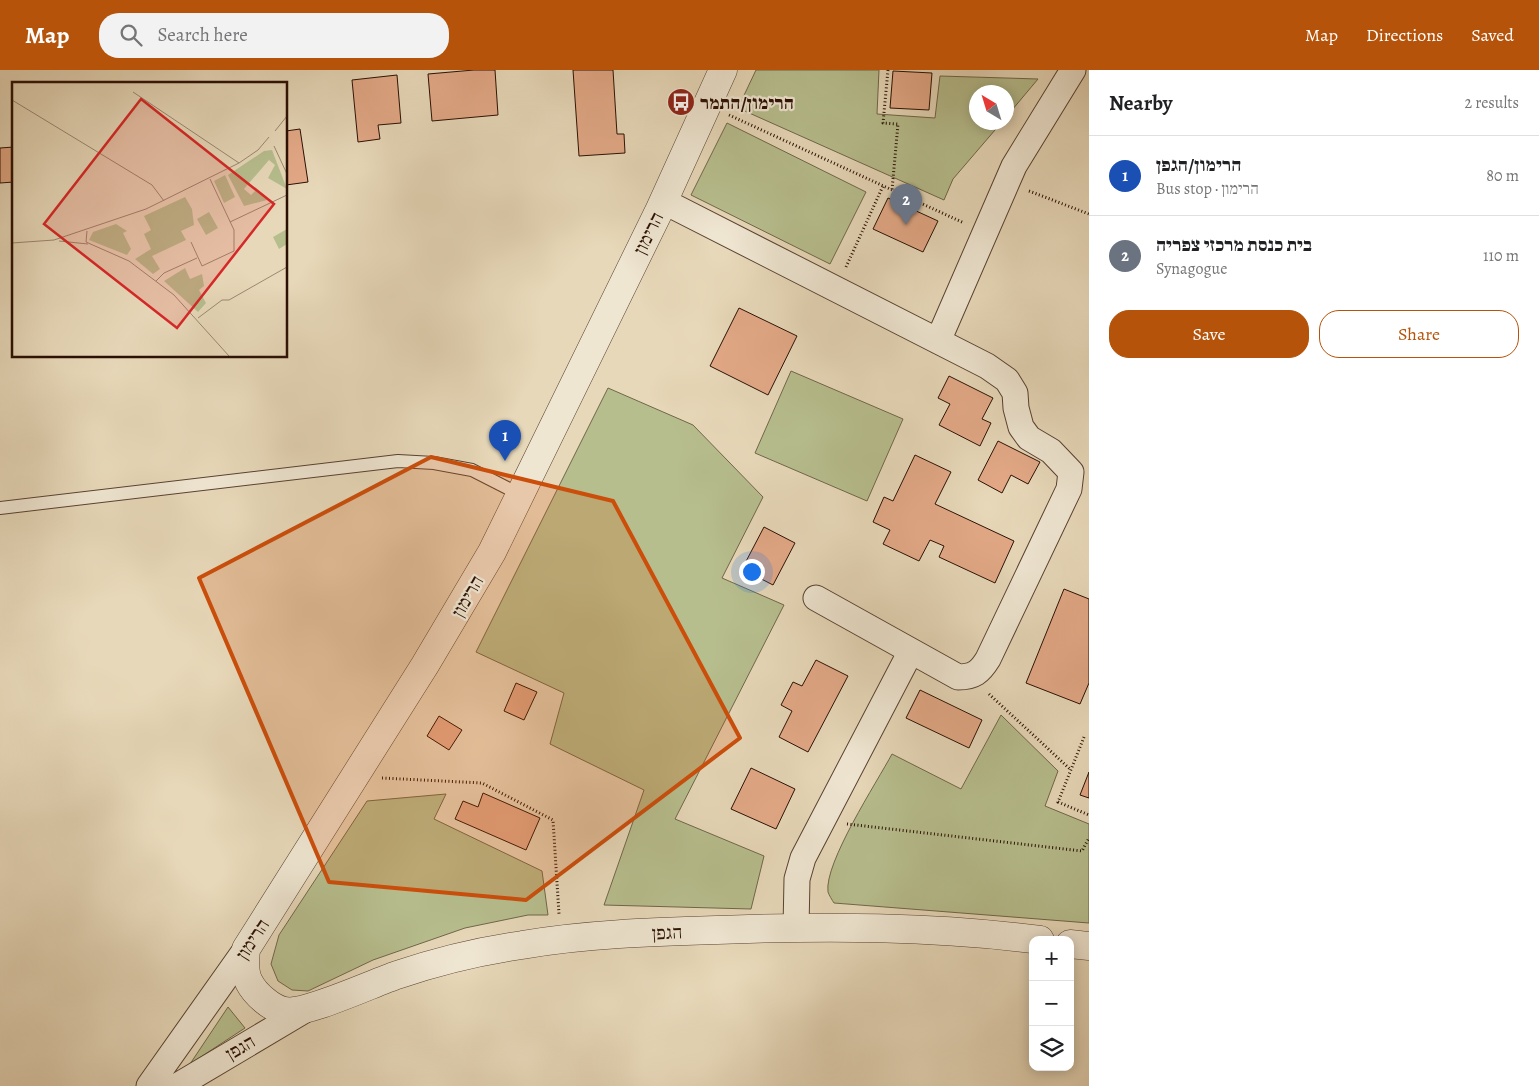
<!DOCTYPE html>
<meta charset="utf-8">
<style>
:root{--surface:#fff;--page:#f2f2f2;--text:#202124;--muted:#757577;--line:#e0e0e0;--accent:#b45309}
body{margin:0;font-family:Alegreya,"Frank Ruhl Libre",serif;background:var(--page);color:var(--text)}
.controls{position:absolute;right:15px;bottom:15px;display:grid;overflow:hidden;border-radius:10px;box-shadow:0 2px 12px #0003}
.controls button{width:45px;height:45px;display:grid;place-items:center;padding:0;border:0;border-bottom:1px solid var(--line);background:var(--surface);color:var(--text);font:25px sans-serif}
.compass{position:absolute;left:969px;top:15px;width:45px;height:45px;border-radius:50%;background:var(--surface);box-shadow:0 2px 12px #0003;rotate:322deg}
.you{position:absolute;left:751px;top:501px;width:18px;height:18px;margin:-12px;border:4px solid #fff;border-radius:50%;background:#1a73e8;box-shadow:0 0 0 8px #1a73e833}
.badge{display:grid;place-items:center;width:32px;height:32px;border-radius:50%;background:var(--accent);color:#fff;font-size:16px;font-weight:700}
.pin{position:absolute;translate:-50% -41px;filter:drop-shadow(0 1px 2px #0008)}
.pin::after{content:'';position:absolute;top:26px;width:18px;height:15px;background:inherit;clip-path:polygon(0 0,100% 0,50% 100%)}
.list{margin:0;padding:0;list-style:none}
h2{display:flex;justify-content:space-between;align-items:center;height:65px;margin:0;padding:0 20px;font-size:21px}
h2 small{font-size:16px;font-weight:400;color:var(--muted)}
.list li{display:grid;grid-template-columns:32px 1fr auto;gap:15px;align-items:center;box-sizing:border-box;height:80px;padding:0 20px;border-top:1px solid var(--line)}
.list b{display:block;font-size:19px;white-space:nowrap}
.list p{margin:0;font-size:16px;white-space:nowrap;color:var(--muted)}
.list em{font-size:16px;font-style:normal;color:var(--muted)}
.actions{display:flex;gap:10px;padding:15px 20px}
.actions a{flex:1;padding:11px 0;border:1px solid var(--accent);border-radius:20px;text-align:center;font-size:18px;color:var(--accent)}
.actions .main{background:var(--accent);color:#fff}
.icon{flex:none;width:28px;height:28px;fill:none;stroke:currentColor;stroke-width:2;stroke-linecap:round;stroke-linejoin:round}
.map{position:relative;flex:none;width:1089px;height:1016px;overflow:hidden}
header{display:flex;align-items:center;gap:30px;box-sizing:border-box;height:70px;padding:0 25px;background:var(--accent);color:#fff}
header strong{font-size:24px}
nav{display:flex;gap:28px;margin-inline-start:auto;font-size:18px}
.search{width:350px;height:45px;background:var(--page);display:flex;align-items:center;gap:12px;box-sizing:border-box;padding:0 18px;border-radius:20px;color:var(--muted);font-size:19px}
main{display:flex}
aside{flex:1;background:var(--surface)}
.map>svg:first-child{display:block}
.green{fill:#b7be8e;stroke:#706649}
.building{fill:#e3a987;stroke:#2a0f04}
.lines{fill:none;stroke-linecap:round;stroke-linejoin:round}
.service-casing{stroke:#594131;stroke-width:14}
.minor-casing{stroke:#594131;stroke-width:27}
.tertiary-casing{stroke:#594131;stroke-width:29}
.path{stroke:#2a0f04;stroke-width:3;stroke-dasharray:1 2.5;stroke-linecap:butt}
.service{stroke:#efe6d2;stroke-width:12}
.minor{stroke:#efe6d2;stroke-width:25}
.tertiary{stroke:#efe6d2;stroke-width:28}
.marked{fill:#cc4e0b;fill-opacity:0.2;stroke:#cc4e0b;stroke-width:4;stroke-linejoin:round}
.labels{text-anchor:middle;stroke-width:4.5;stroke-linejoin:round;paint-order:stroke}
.poi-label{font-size:19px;font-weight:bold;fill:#2a0f04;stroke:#efe6d2;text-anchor:start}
.street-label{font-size:19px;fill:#2a0f04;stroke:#efe6d2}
.inset-road{fill:none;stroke:#9b8871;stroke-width:1}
.view{fill:#d62828;fill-opacity:0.15;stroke:#d62828;stroke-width:2.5}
.inset-edge{fill:none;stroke:#2a0f04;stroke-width:2.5}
</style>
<header>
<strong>Map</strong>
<div class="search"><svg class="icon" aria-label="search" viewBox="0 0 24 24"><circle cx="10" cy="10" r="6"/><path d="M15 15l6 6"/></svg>Search here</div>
<nav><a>Map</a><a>Directions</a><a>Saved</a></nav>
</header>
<main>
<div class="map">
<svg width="1089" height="1016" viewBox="0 0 1089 1016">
<rect width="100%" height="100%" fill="#e7d8b9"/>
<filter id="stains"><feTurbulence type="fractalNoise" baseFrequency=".004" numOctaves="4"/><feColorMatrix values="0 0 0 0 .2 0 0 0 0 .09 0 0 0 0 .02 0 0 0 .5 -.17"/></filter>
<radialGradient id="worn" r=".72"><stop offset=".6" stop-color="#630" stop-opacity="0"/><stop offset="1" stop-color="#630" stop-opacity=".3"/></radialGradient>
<path class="green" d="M756,0H879L877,44L935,48L940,6L1038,9L1007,46L1006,22H976V52L1001,53L953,109L944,130L738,38Z
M727,53L866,122L830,194L691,125Z
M791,301L903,349L867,431L755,383Z
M608,318L693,355L763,427L722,508L784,535L675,749L764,786L751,839L604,835L644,720L550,674L564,623L476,582Z
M1001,645L1058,701L1045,736L1089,754V853L834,833C832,830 829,825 828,822C824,793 877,712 892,684L961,719Z
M446,724L434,749L542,801L548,845H528L465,858L373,890L308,921L292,920L278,911L271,894L279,865L367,731Z
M228,937L245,958L190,994Z"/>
<path class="building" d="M474,0H495L498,45L432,51L428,4Z
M573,0H613L617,64H624L625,83L579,86Z
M893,1L932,3L929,40L890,38Z
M397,5L401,53L378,55L380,69L358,72L352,10Z
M300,59L308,112L286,115V61Z
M14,77V112L0,113V78Z
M888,128L938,151L923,182L873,159Z
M739,238L797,266L768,325L710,296Z
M949,306L993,328L982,349L991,353L980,376L939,355L950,334L938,328Z
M998,371L1040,392L1028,414L1011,405L1002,423L978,410Z
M915,385L951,402L935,434L1014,471L995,513L939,487L944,476L930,470L919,491L883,474L890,460L873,452L884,427L893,431Z
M764,457L795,473L773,515L742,499Z
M1064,519L1089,529V613L1080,634L1026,613Z
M816,590L848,606L808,682L779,667L792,641L781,635L793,612L802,616Z
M516,613L537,622L524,650L504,641Z
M920,620L982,650L969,678L906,648Z
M439,646L462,660L449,680L427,666Z
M751,698L795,719L776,759L731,739Z
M1089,702V728L1080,725Z
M483,723L540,748L526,780L455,749L463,731L478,737Z"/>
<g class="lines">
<g class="service-casing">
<path id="service" d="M0,438L398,391L434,393L472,400L521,425"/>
</g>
<g class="minor-casing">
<path id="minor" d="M663,131L987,296L1007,310L1015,323L1016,338L1021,357L1029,368L1051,381L1071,402L1069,419L988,589C980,602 974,607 958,607L816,528
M938,271L1014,96L1073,0
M796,858L797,809L803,788L911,581
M149,1016L246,879
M177,1016L305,940"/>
</g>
<g class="tertiary-casing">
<path id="tertiary" d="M723,0L659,141L492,482L425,595L246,879C245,889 244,903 249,912C255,924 272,939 285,941C305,945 373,913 397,905C438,891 480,881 522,875C586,864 652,862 717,860C824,856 934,856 1040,870
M1070,874L1089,876"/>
</g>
<path class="path" d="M888,0L883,53L898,54L892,120
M729,45L964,153
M1029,121L1089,144
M846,197L883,116
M989,624L1071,700
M1084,667L1058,732L1089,745
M382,708L482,713L553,750L559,844
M847,754L1082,781L1089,768"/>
<use href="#service" class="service"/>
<use href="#minor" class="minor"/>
<use href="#tertiary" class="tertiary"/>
</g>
<path class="marked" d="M431,387L613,431L740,668L526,830L329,812L199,508Z"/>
<defs>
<g id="bus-disc" transform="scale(1.4375)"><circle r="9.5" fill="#8f2418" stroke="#efe6d2"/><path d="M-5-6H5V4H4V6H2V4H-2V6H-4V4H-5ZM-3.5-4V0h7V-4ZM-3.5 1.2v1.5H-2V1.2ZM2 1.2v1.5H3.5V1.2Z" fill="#fff"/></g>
</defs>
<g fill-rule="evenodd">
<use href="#bus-disc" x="681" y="32"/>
</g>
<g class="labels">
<g class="poi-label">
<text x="700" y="39">הרימון/התמר</text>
</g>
<g class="street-label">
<text transform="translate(648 163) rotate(-64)" y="7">הרימון</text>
<text transform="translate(467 526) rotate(-60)" y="7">הרימון</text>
<text transform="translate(667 862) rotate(-3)" y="7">הגפן</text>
<text transform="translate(252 869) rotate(-57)" y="7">הרימון</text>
<text transform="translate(240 977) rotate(-31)" y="7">הגפן</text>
</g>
</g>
<g transform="translate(12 12)">
<rect width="275" height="275" fill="#e7d8b9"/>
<path d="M260,68L275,107L256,96L263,83L257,78L232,107L239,113L244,108L255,118L232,124L216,93L252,69ZM213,93L223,115L212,121L202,99ZM173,115L180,127L182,143L169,149L174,158L140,174L148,187L141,192L123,177L139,167L132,152L139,148L132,134ZM197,130L206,146L194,153L185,137ZM104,142L115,149L111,151L119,167L115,173L77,158L81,150ZM275,147V162L267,167L261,155ZM173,186L178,197L190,192L192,204L187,208L194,221L186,230L152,199Z" fill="#b7be8e"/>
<path class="inset-road" d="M121,10L227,81M0,18L140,103L152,119M263,49L275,34M262,64L275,92M218,140L275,113M75,149L74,160L117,179L162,213L217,274M47,159L76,162M179,160L190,184L222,169V148L198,97M0,161L42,158L134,127L227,81L246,68L257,55M144,199L152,191L185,176M186,236L210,218H217L275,185"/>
<path class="view" d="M129,17L262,122L165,246L32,142Z"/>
<rect width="275" height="275" class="inset-edge"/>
</g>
<rect width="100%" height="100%" filter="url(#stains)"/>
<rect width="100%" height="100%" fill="url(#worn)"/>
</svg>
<div class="controls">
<button>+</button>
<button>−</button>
<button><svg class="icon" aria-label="layers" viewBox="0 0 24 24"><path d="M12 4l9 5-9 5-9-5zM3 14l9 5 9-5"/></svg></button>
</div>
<svg class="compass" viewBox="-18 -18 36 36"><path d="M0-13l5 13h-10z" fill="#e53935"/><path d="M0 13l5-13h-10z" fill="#757577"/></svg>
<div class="you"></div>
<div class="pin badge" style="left:505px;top:391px;background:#1a4fb4">1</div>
<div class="pin badge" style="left:906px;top:155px;background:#6b7280">2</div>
</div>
<aside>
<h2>Nearby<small>2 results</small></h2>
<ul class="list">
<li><span class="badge" style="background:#1a4fb4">1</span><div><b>הרימון/הגפן</b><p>Bus stop · הרימון</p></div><em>80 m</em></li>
<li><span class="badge" style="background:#6b7280">2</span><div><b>בית כנסת מרכזי צפריה</b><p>Synagogue</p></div><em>110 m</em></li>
</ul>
<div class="actions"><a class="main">Save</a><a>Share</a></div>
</aside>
</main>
